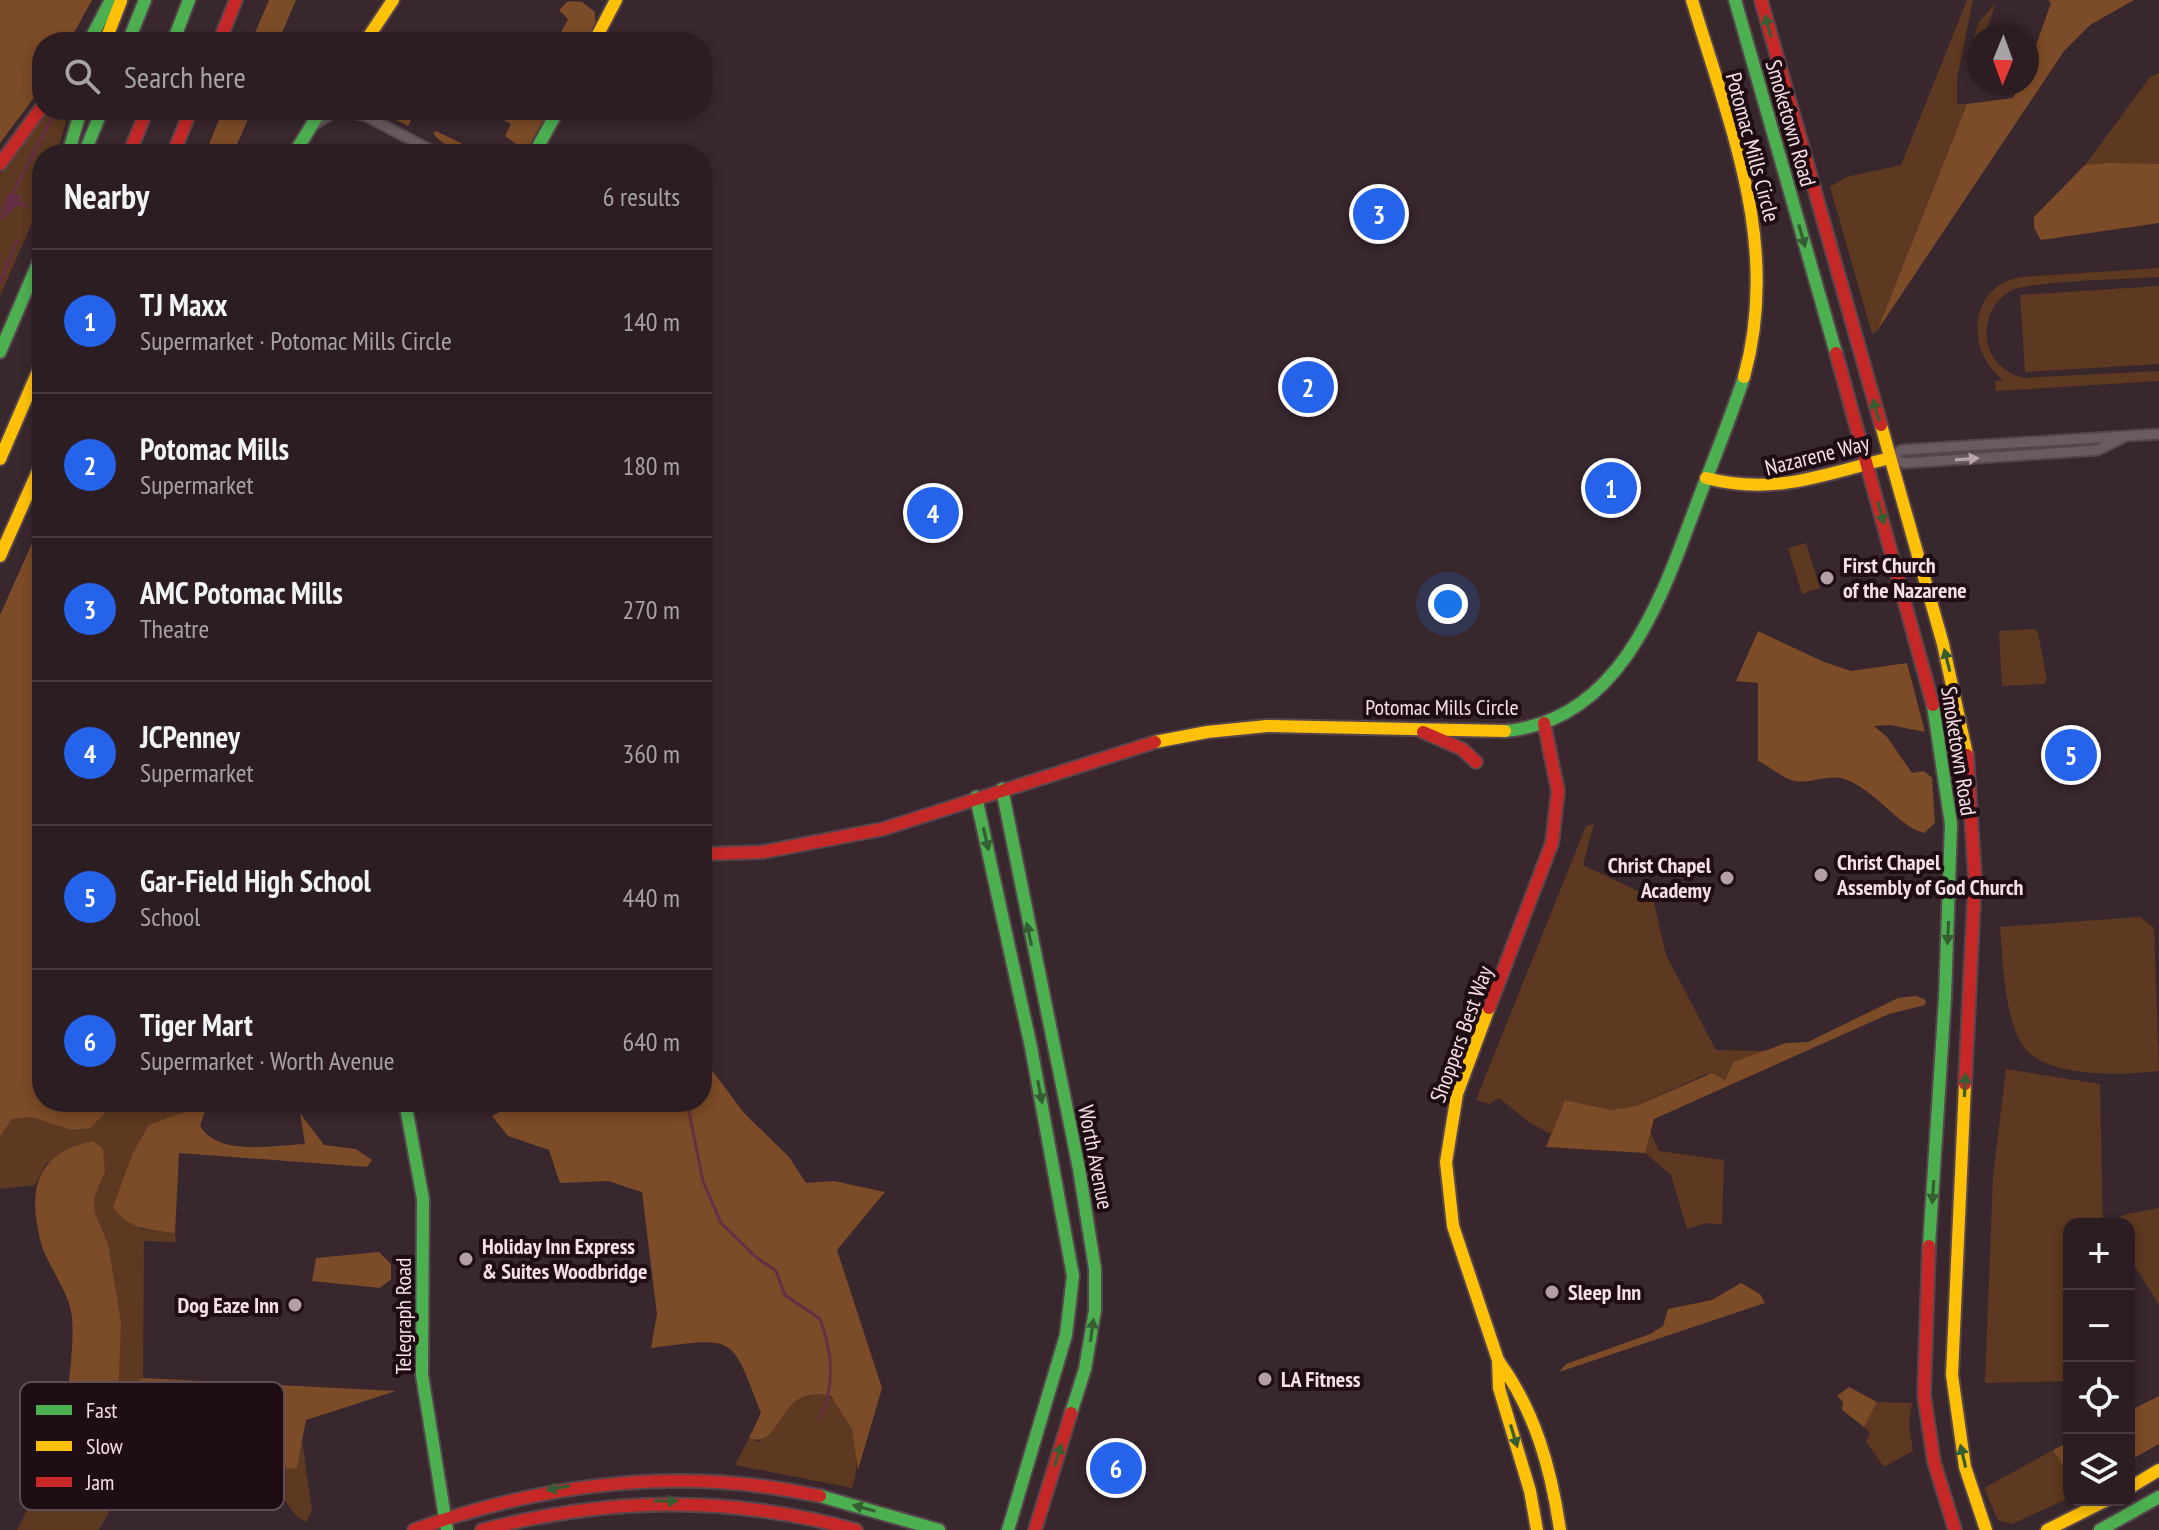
<!DOCTYPE html>
<meta charset="utf-8">
<style>
:root{--surface:#2b1d22;--page:#372a2f;--text:#f1f3f6;--muted:#a6a2a5;--line:#473b40;--accent:#2563eb}
body{margin:0;font-family:"PT Sans Narrow",sans-serif;background:var(--page);color:var(--text)}
.controls{position:absolute;right:24px;bottom:24px;display:grid;overflow:hidden;border-radius:16px;box-shadow:0 4px 12px #0003}
.controls button{width:72px;height:72px;display:grid;place-items:center;padding:0;border:0;border-bottom:2px solid var(--line);background:var(--surface);color:var(--text);font:40px sans-serif}
.compass{position:absolute;left:1967px;top:24px;width:72px;height:72px;border-radius:50%;background:var(--surface);box-shadow:0 4px 12px #0003;rotate:181deg}
.you{position:absolute;left:1448px;top:604px;width:28px;height:28px;margin:-20px;border:6px solid #fff;border-radius:50%;background:#1a73e8;box-shadow:0 0 0 12px #1a73e833}
.badge{display:grid;place-items:center;width:52px;height:52px;border-radius:50%;background:var(--accent);color:#fff;font-size:26px;font-weight:700}
.pin{position:absolute;translate:-50% -50%;border:4px solid #fff;box-shadow:0 2px 8px #0006}
.list{margin:0;padding:0;list-style:none}
h2{display:flex;justify-content:space-between;align-items:center;height:104px;margin:0;padding:0 32px;font-size:34px}
h2 small{font-size:26px;font-weight:400;color:var(--muted)}
.list li{display:grid;grid-template-columns:52px 1fr auto;gap:24px;align-items:center;box-sizing:border-box;height:144px;padding:0 32px;border-top:2px solid var(--line)}
.list b{display:block;font-size:30px;white-space:nowrap}
.list p{margin:0;font-size:26px;white-space:nowrap;color:var(--muted)}
.list em{font-size:26px;font-style:normal;color:var(--muted)}
.icon{flex:none;width:44px;height:44px;fill:none;stroke:currentColor;stroke-width:2;stroke-linecap:round;stroke-linejoin:round}
.map{position:relative;flex:none;width:2159px;height:1530px;overflow:hidden}
.search{position:absolute;background:var(--surface);box-shadow:0 4px 12px #0003;left:32px;top:32px;width:680px;height:88px;display:flex;align-items:center;gap:20px;box-sizing:border-box;padding:0 28px;border-radius:32px;color:var(--muted);font-size:30px}
.panel{position:absolute;background:var(--surface);box-shadow:0 4px 12px #0003;left:32px;top:144px;width:680px;height:968px;border-radius:32px}
.map>svg:first-child{display:block}
.green{fill:#5c3920}
.forest{fill:#7c4b27}
.water{fill:#672e45}
.lines{fill:none;stroke-linecap:round;stroke-linejoin:round}
.stream{stroke:#672e45;stroke-width:3}
.street-casing{stroke:#56464c;stroke-width:13}
.fast-casing{stroke:#56464c;stroke-width:16}
.slow-casing{stroke:#56464c;stroke-width:16}
.jam-casing{stroke:#56464c;stroke-width:16}
.street{stroke:#695b5f;stroke-width:9}
.fast{stroke:#4caf50;stroke-width:12}
.slow{stroke:#ffc107;stroke-width:12}
.jam{stroke:#c62828;stroke-width:12}
.oneway{fill:#355e32}
.oneway2{fill:#b7a4a9}
.poi-dot{fill:#b49fa6;stroke:#1e0e14;stroke-width:3}
.labels{text-anchor:middle;stroke-width:8;stroke-linejoin:round;paint-order:stroke}
.street-label{font-size:22px;fill:#f7dfe6;stroke:#1e0e14}
.poi-label{font-size:22px;font-weight:bold;fill:#f7dfe6;stroke:#1e0e14;text-anchor:start}
.key{fill:#1e0e14;stroke:#5f4d53;stroke-width:2}
.key-label{font-size:22px;fill:#f7dfe6}
</style>
<div class="map">
<svg width="2159" height="1530" viewBox="0 0 2159 1530">
<rect width="100%" height="100%" fill="#39272e"/>
<path class="green" d="M1967,0H1973L1957,79V104H1967L1877,331L1872,334L1830,187L1846,177L1901,165Z
M1996,3L1984,36H1979V46L1974,39L1978,23Z
M2159,73V164L2085,165L2150,77Z
M47,110H69L57,154H42V200L0,296V175Z
M2159,268V277C2133,279 2026,281 2010,291C1993,301 1985,319 1987,339C1989,359 2004,372 2022,378L2159,371V381L1996,391L1995,381L2003,380C1965,351 1968,286 2021,277Z
M2159,286V364L2025,372L2020,295Z
M1806,543L1820,588L1802,594L1788,548Z
M2034,629L2038,632L2047,680L2044,684L2002,686L1999,631Z
M1594,824L1583,865L1653,898L1666,955L1716,1050L1770,1051L1733,1062L1725,1080L1706,1074L1636,1106L1611,1110L1565,1100L1551,1134L1530,1123L1499,1098L1489,1104L1476,1100L1586,826Z
M2140,917L2154,928L2159,1071C2124,1075 2048,1079 2024,1047C2004,1020 2003,960 2000,927Z
M2006,1069L2100,1084L2103,1224H2069V1381L1985,1383L1993,1176Z
M109,1102H207L206,1108H195L140,1229L175,1233L176,1242L144,1241L143,1378L133,1383L147,1403L278,1412L272,1449L297,1468L302,1440L312,1511L306,1522L296,1516L261,1467L165,1412L99,1530H17L63,1440L76,1455L95,1452L118,1401L108,1244L95,1213L94,1198L105,1172L47,1162L35,1185L0,1189V1137L12,1119L31,1117L71,1130L109,1109Z
M1649,1129L1659,1151L1724,1160L1722,1225L1707,1223L1687,1229L1671,1175L1645,1153Z
M2159,1208V1305L2129,1257V1224L2110,1222L2127,1214Z
M819,1393C855,1401 863,1458 852,1488L735,1465L749,1438L759,1442C777,1420 789,1397 819,1393Z
M1877,1402L1912,1403L1909,1424L1913,1451L1884,1467L1866,1442L1870,1433L1864,1427Z
M2053,1450L2069,1476V1498L2012,1524L1998,1520L1984,1488Z"/>
<path class="forest" d="M0,0H92L69,42H42V87L0,143Z
M269,0H296L278,42H251Z
M2048,0H2134L2090,25L2064,51L1877,331L1967,104L2013,98L2020,84H2027V71L2051,3Z
M568,1L582,2L595,12V24L585,42H556L568,19L559,10Z
M223,110H252L233,154H205Z
M377,110H404L414,115L408,126Z
M485,110H549L526,151L505,136L511,124Z
M436,131L483,154C466,154 443,148 433,133Z
M2108,163L2159,164V223L2041,240L2034,228V217L2085,165Z
M42,521V1102H109L110,1108L90,1128L71,1130L31,1117L12,1119L0,1137V615Z
M1758,631L1824,662L1851,671L1907,663L1925,732L1890,725L1874,726L1887,737L1912,773L1924,771L1932,778L1935,823L1924,833C1898,826 1876,791 1847,780C1829,772 1808,786 1791,780C1780,776 1769,766 1758,761V683L1736,681Z
M1916,996L1926,1000L1925,1005L1889,1014L1654,1119L1645,1153L1546,1147L1565,1100L1611,1110L1636,1106L1712,1073L1725,1080L1733,1062L1786,1043L1808,1042L1898,998Z
M702,1057L744,1113L789,1157L806,1183L834,1181L885,1192L837,1250L882,1388L858,1470L852,1429L831,1396C775,1383 784,1451 749,1438L761,1413C731,1334 736,1337 651,1348L657,1314L642,1192L608,1181L560,1183L549,1150L508,1136L492,1116L498,1113L501,1102H702Z
M195,1108H206L200,1126C219,1157 274,1145 305,1144L300,1113L324,1145L356,1149L372,1160L367,1167L179,1153L175,1233C149,1230 128,1229 113,1207L132,1155L149,1125Z
M93,1141L103,1149L105,1172L94,1198L95,1213L108,1244L121,1323L118,1401L95,1452L76,1455L63,1440C65,1402 75,1354 72,1317C69,1291 48,1267 41,1243C27,1189 36,1153 93,1141Z
M379,1252L391,1264V1279L380,1288L312,1281L316,1258Z
M1741,1283L1760,1294L1765,1303L1559,1372L1566,1364L1650,1334L1663,1326L1668,1309L1712,1300Z
M143,1378L396,1391L306,1420L297,1468L287,1469L272,1449L278,1412L147,1403L133,1395V1383Z
M1849,1387L1877,1402L1864,1427L1842,1410L1843,1402L1837,1396Z
M2159,1396V1444L2129,1461V1411Z
M2069,1442V1476L2053,1450Z"/>
<path class="water" d="M11,193L20,195V203L0,222L7,195Z"/>
<g class="lines">
<path class="stream" d="M13,193L56,110
M20,203L28,207
M0,283L17,241
M687,1102L703,1181L721,1223L756,1257L776,1271L785,1295L820,1319C833,1353 835,1385 820,1419"/>
<g class="street-casing">
<path id="street" d="M312,126L336,111L364,115L438,154
M1890,458L1902,450L2159,434
M1890,458L1905,463L2098,450L2124,437"/>
</g>
<g class="fast-casing">
<path id="fast" d="M1735,0L1836,353
M89,42L111,0
M128,42L145,0
M173,42L189,0
M68,154L81,110
M84,154L102,110
M294,154L321,110
M534,154L558,110
M0,352L42,254
M1505,731C1622,721 1662,596 1697,503C1713,461 1730,420 1744,377
M1002,789L1079,1169L1095,1269V1310L1085,1369L1071,1413
M976,797L1031,1047L1073,1276L1066,1335L1008,1530
M405,1102L423,1199L422,1375L447,1530
M1929,1246L1945,998L1951,824L1933,705
M820,1496L939,1530
M2100,1530L2159,1497"/>
</g>
<g class="slow-casing">
<path id="slow" d="M1692,0C1730,127 1781,244 1744,377
M105,42L121,1
M365,42L393,0
M594,42L616,0
M1881,425L1943,644L1967,755
M0,459L42,362
M1706,478C1775,496 1824,474 1890,458
M0,556L42,462
M1155,742L1207,732L1267,726L1505,731
M1489,1008L1457,1094L1446,1162L1453,1226L1498,1360L1499,1388L1530,1491L1537,1530
M1965,1084L1952,1375L1965,1467L1986,1530
M1498,1360C1535,1411 1551,1468 1560,1530
M2129,1488L2159,1470
M2047,1530L2107,1500"/>
</g>
<g class="jam-casing">
<path id="jam" d="M1761,0L1881,425
M219,42L236,0
M129,154L147,110
M173,154L191,110
M0,164L42,107
M1836,353L1933,705
M1423,732L1462,749L1476,762
M702,854L763,852L883,829L1155,742
M1489,1008L1552,843L1558,791L1544,723
M1965,1084L1975,877L1967,755
M1929,1246L1924,1395L1934,1462L1955,1530
M414,1530C547,1482 681,1466 820,1496
M482,1530C609,1497 729,1495 856,1530
M1035,1530L1071,1413"/>
</g>
<use href="#street" class="street"/>
<use href="#fast" class="fast"/>
<use href="#slow" class="slow"/>
<use href="#jam" class="jam"/>
</g>
<defs><path id="oneway-solid" d="M-6-.8H1V-3.2L6.5 0L1 3.2V.8H-6Z" transform="scale(2)"/></defs>
<g class="oneway">
<use href="#oneway-solid" transform="translate(1768 26) rotate(-106)"/>
<use href="#oneway-solid" transform="translate(1802 236) rotate(74)"/>
<use href="#oneway-solid" transform="translate(1876 410) rotate(-106)"/>
<use href="#oneway-solid" transform="translate(1881 513) rotate(74)"/>
<use href="#oneway-solid" transform="translate(1947 660) rotate(-104)"/>
<use href="#oneway-solid" transform="translate(986 839) rotate(77)"/>
<use href="#oneway-solid" transform="translate(1948 933) rotate(93)"/>
<use href="#oneway-solid" transform="translate(1029 934) rotate(-102)"/>
<use href="#oneway-solid" transform="translate(1965 1085) rotate(-87)"/>
<use href="#oneway-solid" transform="translate(1040 1092) rotate(79)"/>
<use href="#oneway-solid" transform="translate(1933 1192) rotate(94)"/>
<use href="#oneway-solid" transform="translate(1092 1330) rotate(-82)"/>
<use href="#oneway-solid" transform="translate(1514 1436) rotate(73)"/>
<use href="#oneway-solid" transform="translate(1058 1455) rotate(-73)"/>
<use href="#oneway-solid" transform="translate(1963 1456) rotate(-103)"/>
<use href="#oneway-solid" transform="translate(558 1488) rotate(170)"/>
<use href="#oneway-solid" transform="translate(666 1501)"/>
<use href="#oneway-solid" transform="translate(864 1508) rotate(-164)"/>
</g>
<use class="oneway2" href="#oneway-solid" transform="translate(1967 459) rotate(-4)"/>
<g class="poi-dot">
<circle cx="1827" cy="578" r="8"/>
<circle cx="1821" cy="875" r="8"/>
<circle cx="1727" cy="878" r="8"/>
<circle cx="466" cy="1259" r="8"/>
<circle cx="1552" cy="1292" r="8"/>
<circle cx="295" cy="1305" r="8"/>
<circle cx="1265" cy="1379" r="8"/>
</g>
<g class="labels">
<g class="street-label">
<text transform="translate(1791 123) rotate(74)" y="8">Smoketown Road</text>
<text transform="translate(1753 147) rotate(75)" y="8">Potomac Mills Circle</text>
<text transform="translate(1817 455) rotate(-14)" y="8">Nazarene Way</text>
<text x="1442" y="715">Potomac Mills Circle</text>
<text transform="translate(1959 751) rotate(81)" y="8">Smoketown Road</text>
<text transform="translate(1461 1034) rotate(-70)" y="8">Shoppers Best Way</text>
<text transform="translate(1096 1157) rotate(79)" y="8">Worth Avenue</text>
<text transform="translate(403 1316) rotate(-90)" y="8">Telegraph Road</text>
</g>
<g class="poi-label">
<text x="1843" y="573">First Church<tspan x="1843" dy="25">of the Nazarene</tspan></text>
<text x="1837" y="870">Christ Chapel<tspan x="1837" dy="25">Assembly of God Church</tspan></text>
<text x="1711" y="873" text-anchor="end">Christ Chapel<tspan x="1711" dy="25">Academy</tspan></text>
<text x="482" y="1254">Holiday Inn Express<tspan x="482" dy="25">&amp; Suites Woodbridge</tspan></text>
<text x="1568" y="1300">Sleep Inn</text>
<text x="279" y="1313" text-anchor="end">Dog Eaze Inn</text>
<text x="1281" y="1387">LA Fitness</text>
</g>
</g>
<rect x="20" y="1382" width="264" height="128" rx="12" class="key"/>
<rect x="36" y="1405" width="36" height="10" fill="#4caf50"/>
<rect x="36" y="1441" width="36" height="10" fill="#ffc107"/>
<rect x="36" y="1477" width="36" height="10" fill="#c62828"/>
<g class="key-label">
<text x="86" y="1418">Fast</text>
<text x="86" y="1454">Slow</text>
<text x="86" y="1490">Jam</text>
</g>
</svg>
<div class="controls">
<button>+</button>
<button>−</button>
<button><svg class="icon" aria-label="locate" viewBox="0 0 24 24"><circle cx="12" cy="12" r="6"/><path d="M12 2v4M12 18v4M2 12h4M18 12h4"/></svg></button>
<button><svg class="icon" aria-label="layers" viewBox="0 0 24 24"><path d="M12 4l9 5-9 5-9-5zM3 14l9 5 9-5"/></svg></button>
</div>
<svg class="compass" viewBox="-18 -18 36 36"><path d="M0-13l5 13h-10z" fill="#e53935"/><path d="M0 13l5-13h-10z" fill="#a6a2a5"/></svg>
<div class="you"></div>
<div class="pin badge" style="left:1611px;top:488px">1</div>
<div class="pin badge" style="left:1308px;top:387px">2</div>
<div class="pin badge" style="left:1379px;top:214px">3</div>
<div class="pin badge" style="left:933px;top:513px">4</div>
<div class="pin badge" style="left:2071px;top:755px">5</div>
<div class="pin badge" style="left:1116px;top:1468px">6</div>
<div class="search"><svg class="icon" aria-label="search" viewBox="0 0 24 24"><circle cx="10" cy="10" r="6"/><path d="M15 15l6 6"/></svg>Search here</div>
<section class="panel">
<h2>Nearby<small>6 results</small></h2>
<ul class="list">
<li><span class="badge">1</span><div><b>TJ Maxx</b><p>Supermarket · Potomac Mills Circle</p></div><em>140 m</em></li>
<li><span class="badge">2</span><div><b>Potomac Mills</b><p>Supermarket</p></div><em>180 m</em></li>
<li><span class="badge">3</span><div><b>AMC Potomac Mills</b><p>Theatre</p></div><em>270 m</em></li>
<li><span class="badge">4</span><div><b>JCPenney</b><p>Supermarket</p></div><em>360 m</em></li>
<li><span class="badge">5</span><div><b>Gar-Field High School</b><p>School</p></div><em>440 m</em></li>
<li><span class="badge">6</span><div><b>Tiger Mart</b><p>Supermarket · Worth Avenue</p></div><em>640 m</em></li>
</ul>
</section>
</div>
